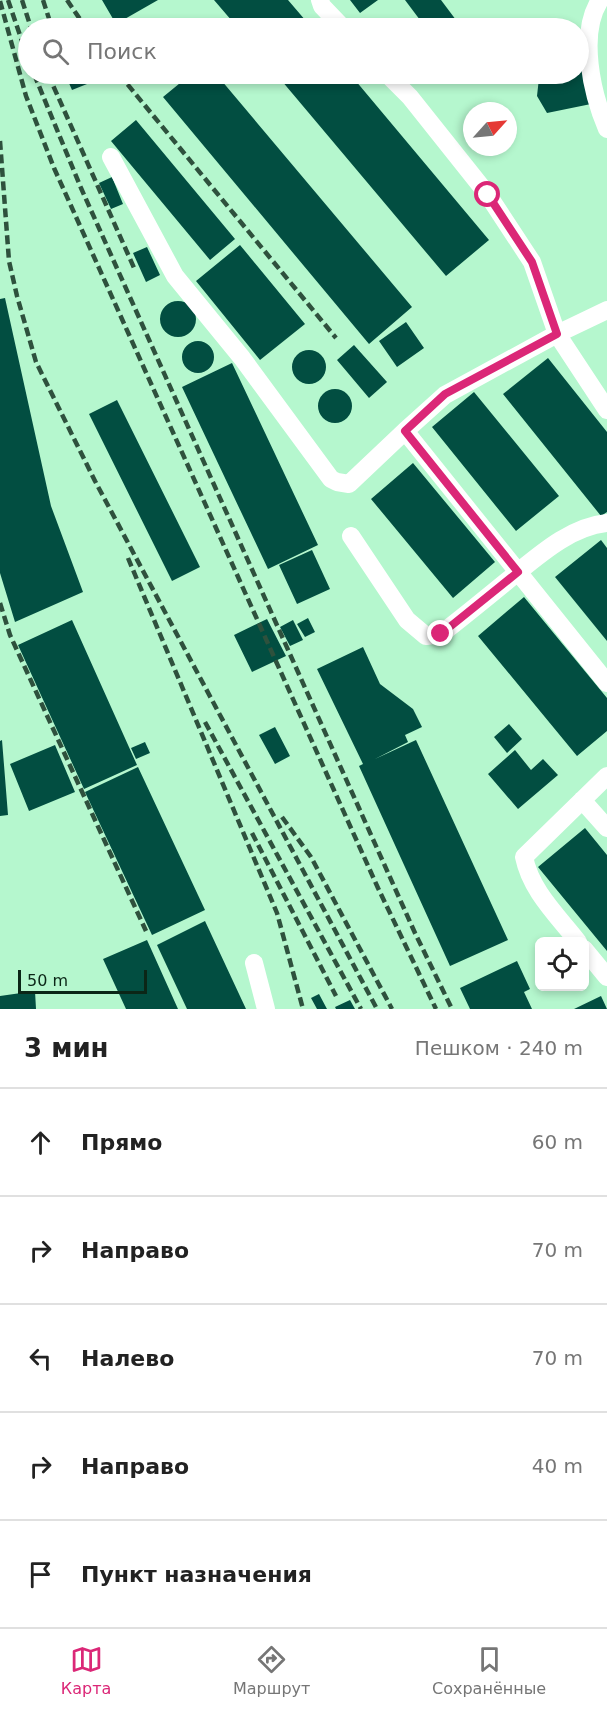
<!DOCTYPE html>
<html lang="ru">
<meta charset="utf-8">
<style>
:root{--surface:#fff;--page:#f6f6f6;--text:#222;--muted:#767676;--line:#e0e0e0;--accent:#db2777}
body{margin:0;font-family:"DejaVu Sans",sans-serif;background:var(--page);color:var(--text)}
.controls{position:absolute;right:18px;bottom:18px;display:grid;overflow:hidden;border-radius:9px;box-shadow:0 3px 9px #0003}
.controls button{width:54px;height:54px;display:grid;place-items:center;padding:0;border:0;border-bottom:2px solid var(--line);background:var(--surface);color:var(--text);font:30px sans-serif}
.compass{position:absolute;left:463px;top:102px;width:54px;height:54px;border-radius:50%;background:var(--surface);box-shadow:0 3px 9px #0003;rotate:63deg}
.scale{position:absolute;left:18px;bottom:15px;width:129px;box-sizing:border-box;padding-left:6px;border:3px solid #0b2617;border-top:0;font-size:16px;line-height:21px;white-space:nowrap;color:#0b2617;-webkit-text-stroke:4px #b5f7ce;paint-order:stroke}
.stop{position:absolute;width:18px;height:18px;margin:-14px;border:4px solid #db2777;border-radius:50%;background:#fff}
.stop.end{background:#db2777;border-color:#fff;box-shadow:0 2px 6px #0008}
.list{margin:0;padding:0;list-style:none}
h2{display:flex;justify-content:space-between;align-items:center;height:78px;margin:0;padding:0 24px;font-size:26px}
h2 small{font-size:20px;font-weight:400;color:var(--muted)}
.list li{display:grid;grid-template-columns:39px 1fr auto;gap:18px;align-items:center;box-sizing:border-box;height:108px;padding:0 24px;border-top:2px solid var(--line)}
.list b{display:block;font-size:22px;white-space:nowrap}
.list em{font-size:20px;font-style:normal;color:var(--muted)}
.icon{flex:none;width:33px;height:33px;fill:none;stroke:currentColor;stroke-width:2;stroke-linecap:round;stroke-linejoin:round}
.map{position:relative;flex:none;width:607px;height:1009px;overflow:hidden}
.search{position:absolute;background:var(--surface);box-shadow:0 3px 9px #0003;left:18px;right:18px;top:18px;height:66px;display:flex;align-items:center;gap:15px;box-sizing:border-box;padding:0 21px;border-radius:33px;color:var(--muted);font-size:22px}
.sheet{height:618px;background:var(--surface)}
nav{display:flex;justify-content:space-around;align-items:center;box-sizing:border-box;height:84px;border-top:2px solid var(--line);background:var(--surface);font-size:16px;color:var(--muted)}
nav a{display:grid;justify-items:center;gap:3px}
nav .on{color:var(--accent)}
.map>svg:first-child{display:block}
.building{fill:#024e41}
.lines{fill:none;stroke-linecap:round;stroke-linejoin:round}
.minor{stroke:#fff;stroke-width:18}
.rail{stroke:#2e513d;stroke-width:4.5;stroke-dasharray:9 4.5;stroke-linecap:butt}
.route{stroke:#db2777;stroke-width:8}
</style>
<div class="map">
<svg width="607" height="1009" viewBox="0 0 607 1009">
<rect width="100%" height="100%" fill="#b5f7ce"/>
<path class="building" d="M102,0H158L116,24Z
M214,0H288L312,28H238Z
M350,0H378L360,13Z
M405,0H441L462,28H426Z
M584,69L591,104L547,113L537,96L539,78L562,74H578V70Z
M65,74H95L97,80L72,90Z
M191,74H216L412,307L369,344L163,97Z
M276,74H350L489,240L446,276Z
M136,120L235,239L210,260L111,141Z
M112,177L123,204L111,209L99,183Z
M240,245L305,324L260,360L196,281Z
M147,247L160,275L146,282L133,253Z
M5,298L51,506L83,592L15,622L0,573V299Z
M160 319a18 18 0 1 1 36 0a18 18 0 1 1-36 0Z
M406,322L424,348L397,367L379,341Z
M182 357a16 16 0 1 1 32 0a16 16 0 1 1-32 0Z
M354,345L387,382L369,398L337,360Z
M292 367a17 17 0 1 1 34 0a17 17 0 1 1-34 0Z
M548,358L607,432V512L601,516L503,394Z
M232,363L318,545L268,569L182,387Z
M318 406a17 17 0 1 1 34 0a17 17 0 1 1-34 0Z
M474,392L559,496L516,531L432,427Z
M117,400L200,567L172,581L89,414Z
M413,463L495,562L453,598L371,499Z
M601,540L607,548V641L555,577Z
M312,550L330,589L297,604L279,565Z
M524,597L607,698V731L577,756L478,636Z
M308,618L315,632L305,637L297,624Z
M267,619L286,656L252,672L234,635Z
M72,620L137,765L84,789L18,645Z
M293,620L303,640L290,646L280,627Z
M363,647L380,684L413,709L422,727L405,735L408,742L375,759L416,740L508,940L450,966L359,766L363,764L317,669Z
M509,724L522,739L507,753L494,737Z
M275,727L290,756L275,764L259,735Z
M2,740L8,815L0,816V741Z
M145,742L150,753L136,759L131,748Z
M55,745L75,792L29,811L10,764Z
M515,750L531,770L543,759L558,775L518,809L488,774Z
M138,767L205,910L152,935L85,792Z
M585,828L607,855V951L538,867Z
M205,921L246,1009H187L157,945Z
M147,940L178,1009H126L103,959Z
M517,961L530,989L524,992L532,1009H470L460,988Z
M35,991L36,1009H0V996Z
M319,994L327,1009H317L311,998Z
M601,996L607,1009H574Z
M350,1000L355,1009H336L335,1007Z"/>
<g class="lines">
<path class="minor" d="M320,0L322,6L343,28
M600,0C578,34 592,94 607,129
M387,74L410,97L488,195L532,262L557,334L445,395L405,431L607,683
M111,157L175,276L242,358L331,479L337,482L349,484L405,431
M607,310L557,334L607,410
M351,536L407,620L426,636L441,634C463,617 485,599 507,581C536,558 568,527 607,523
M582,800L607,828
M578,942C557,915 531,891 524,857L607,776
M584,949L607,977
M254,963L266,1009"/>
<path class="rail" d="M8,0L28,59
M22,0L31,28
M43,0L52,28
M67,0L86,28
M0,1L26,96L54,168L378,888L436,1009
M34,74L81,188L415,933L452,1009
M48,74L135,270
M119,74L336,338
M0,141L9,261L17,296L36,362L95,481L377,1009
M128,558L277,913L303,1009
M0,603L10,635L146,931
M205,722L361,1009
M282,817L311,857L392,1009
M252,833L336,996"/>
</g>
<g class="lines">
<path class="route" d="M441,634L518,572L405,431L445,394L557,334L532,262L488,195"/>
</g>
</svg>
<div class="controls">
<button><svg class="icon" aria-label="locate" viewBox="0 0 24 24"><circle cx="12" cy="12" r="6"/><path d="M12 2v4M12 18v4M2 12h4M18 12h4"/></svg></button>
</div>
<svg class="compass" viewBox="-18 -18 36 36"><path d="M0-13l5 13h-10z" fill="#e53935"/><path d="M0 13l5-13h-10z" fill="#767676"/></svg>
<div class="scale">50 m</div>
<div class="stop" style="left:488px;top:195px"></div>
<div class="stop end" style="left:441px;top:634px"></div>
<div class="search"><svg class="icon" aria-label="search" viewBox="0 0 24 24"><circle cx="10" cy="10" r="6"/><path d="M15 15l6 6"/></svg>Поиск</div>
</div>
<section class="sheet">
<h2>3 мин<small>Пешком · 240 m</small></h2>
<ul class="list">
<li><svg class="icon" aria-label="ahead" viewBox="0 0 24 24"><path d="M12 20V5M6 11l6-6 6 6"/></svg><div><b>Прямо</b></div><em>60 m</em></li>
<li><svg class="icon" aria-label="right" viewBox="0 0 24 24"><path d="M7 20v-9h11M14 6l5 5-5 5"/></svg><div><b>Направо</b></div><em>70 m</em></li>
<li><svg class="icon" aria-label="left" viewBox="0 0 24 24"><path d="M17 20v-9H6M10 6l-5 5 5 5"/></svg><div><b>Налево</b></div><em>70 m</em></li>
<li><svg class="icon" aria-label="right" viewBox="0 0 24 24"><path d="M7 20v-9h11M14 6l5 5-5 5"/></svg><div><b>Направо</b></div><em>40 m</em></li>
<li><svg class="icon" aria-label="arrive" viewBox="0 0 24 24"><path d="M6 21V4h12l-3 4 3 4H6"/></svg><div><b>Пункт назначения</b></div></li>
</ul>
</section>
<nav>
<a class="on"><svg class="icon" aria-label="map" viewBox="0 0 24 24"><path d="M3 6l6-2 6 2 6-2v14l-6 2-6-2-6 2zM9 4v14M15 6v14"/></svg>Карта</a>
<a><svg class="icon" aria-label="directions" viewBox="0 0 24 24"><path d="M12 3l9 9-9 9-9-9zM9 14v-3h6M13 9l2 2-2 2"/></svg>Маршрут</a>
<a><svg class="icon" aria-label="saved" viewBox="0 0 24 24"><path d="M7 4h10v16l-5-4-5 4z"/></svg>Сохранённые</a>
</nav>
